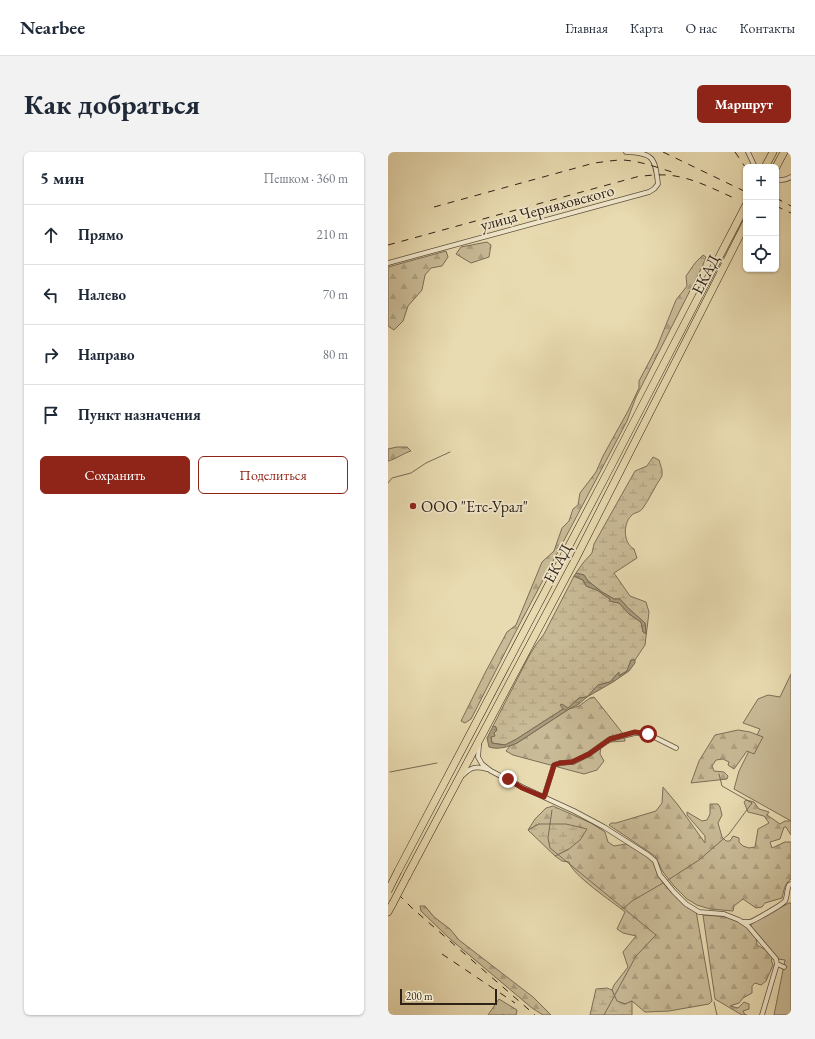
<!DOCTYPE html>
<html lang="ru">
<meta charset="utf-8">
<style>
:root{--surface:#fff;--page:#f2f2f3;--text:#1f2937;--muted:#747a83;--line:#e0e1e3;--accent:#8f2418}
body{margin:0;font-family:"EB Garamond",serif;background:var(--page);color:var(--text)}
.controls{position:absolute;right:12px;top:12px;display:grid;overflow:hidden;border-radius:6px;box-shadow:0 1px 3px #0004}
.controls button{width:36px;height:36px;display:grid;place-items:center;padding:0;border:0;border-bottom:1px solid var(--line);background:var(--surface);color:var(--text);font:20px sans-serif}
.scale{position:absolute;left:12px;bottom:10px;width:97px;box-sizing:border-box;padding-left:4px;border:2px solid #2e2118;border-top:0;font-size:11px;line-height:14px;white-space:nowrap;color:#2e2118;-webkit-text-stroke:3px #f1e8cc;paint-order:stroke}
.stop{position:absolute;width:12px;height:12px;margin:-9px;border:3px solid #8f2418;border-radius:50%;background:#fff}
.stop.end{background:#8f2418;border-color:#fff;box-shadow:0 1px 4px #0008}
.list{margin:0;padding:0;list-style:none}
h2{display:flex;justify-content:space-between;align-items:center;height:52px;margin:0;padding:0 16px;font-size:17px}
h2 small{font-size:13px;font-weight:400;color:var(--muted)}
.list li{display:grid;grid-template-columns:26px 1fr auto;gap:12px;align-items:center;box-sizing:border-box;height:60px;padding:0 16px;border-top:1px solid var(--line)}
.list b{display:block;font-size:15px;white-space:nowrap}
.list em{font-size:13px;font-style:normal;color:var(--muted)}
.actions{display:flex;gap:8px;padding:12px 16px}
.actions a{flex:1;padding:9px 0;border:1px solid var(--accent);border-radius:6px;text-align:center;font-size:14px;color:var(--accent)}
.actions .main{background:var(--accent);color:#fff}
.icon{flex:none;width:22px;height:22px;fill:none;stroke:currentColor;stroke-width:2;stroke-linecap:round;stroke-linejoin:round}
.map{position:relative;flex:none;width:403px;height:863px;overflow:hidden;border-radius:6px}
header{display:flex;align-items:center;gap:24px;box-sizing:border-box;height:56px;padding:0 20px;background:var(--surface);border-bottom:1px solid var(--line)}
header strong{font-size:19px}
nav{display:flex;gap:22px;margin-inline-start:auto;font-size:14px}
.intro{display:flex;align-items:center;justify-content:space-between;box-sizing:border-box;height:96px;padding:0 24px}
h1{margin:0;font-size:28px}
.button{padding:10px 18px;border-radius:6px;background:var(--accent);color:#fff;font-size:14px;font-weight:700}
main{display:flex;gap:24px;padding:0 24px}
aside{flex:1;background:var(--surface);border-radius:6px;box-shadow:0 1px 3px #0004}
.map>svg:first-child{display:block}
.green{fill:#c9bb97;stroke:#7c6e58}
.forest{fill:url(#forest-firs);stroke:#7c6e58}
.wetland{fill:url(#wetland-marsh);stroke:#7c6e58}
.water{fill:url(#water-ripples);stroke:#786b55}
.lines{fill:none;stroke-linecap:round;stroke-linejoin:round}
.stream{stroke:#786b55;stroke-width:1}
.street-casing{stroke:#5d503e;stroke-width:5.5}
.highway-casing{stroke:#2e2118;stroke-width:8}
.street{stroke:#f1e8cc;stroke-width:4}
.highway{stroke:#e9dbb1;stroke-width:7}
.rail{stroke:#2e2118;stroke-width:1;stroke-dasharray:7 7;stroke-linecap:butt}
.highway-bridge-casing{stroke:#2e2118;stroke-width:8;stroke-linecap:butt}
.highway-bridge{stroke:#e9dbb1;stroke-width:7}
.route{stroke:#8f2418;stroke-width:5}
.poi-dot{fill:#8f2418;stroke:#f1e8cc;stroke-width:1.5}
.labels{text-anchor:middle;stroke-width:3.5;stroke-linejoin:round;paint-order:stroke}
.street-label{font-size:16px;fill:#2e2118;stroke:#f1e8cc}
.poi-label{font-size:16px;fill:#2e2118;stroke:#f1e8cc;text-anchor:start}
</style>
<header>
<strong>Nearbee</strong>
<nav><a>Главная</a><a>Карта</a><a>О нас</a><a>Контакты</a></nav>
</header>
<div class="intro"><h1>Как добраться</h1><a class="button">Маршрут</a></div>
<main>
<aside>
<h2>5 мин<small>Пешком · 360 m</small></h2>
<ul class="list">
<li><svg class="icon" aria-label="ahead" viewBox="0 0 24 24"><path d="M12 20V5M6 11l6-6 6 6"/></svg><div><b>Прямо</b></div><em>210 m</em></li>
<li><svg class="icon" aria-label="left" viewBox="0 0 24 24"><path d="M17 20v-9H6M10 6l-5 5 5 5"/></svg><div><b>Налево</b></div><em>70 m</em></li>
<li><svg class="icon" aria-label="right" viewBox="0 0 24 24"><path d="M7 20v-9h11M14 6l5 5-5 5"/></svg><div><b>Направо</b></div><em>80 m</em></li>
<li><svg class="icon" aria-label="arrive" viewBox="0 0 24 24"><path d="M6 21V4h12l-3 4 3 4H6"/></svg><div><b>Пункт назначения</b></div></li>
</ul>
<div class="actions"><a class="main">Сохранить</a><a>Поделиться</a></div>
</aside>
<div class="map">
<svg width="403" height="863" viewBox="0 0 403 863">
<defs>
<pattern id="forest-firs" width="22" height="20" patternUnits="userSpaceOnUse"><rect width="22" height="20" fill="#c9bb97"/><path d="M5 1l3.5 6h-7zM16 11l3.5 6h-7z" fill="#ada081"/></pattern>
<pattern id="wetland-marsh" width="20" height="14" patternUnits="userSpaceOnUse"><rect width="20" height="14" fill="#c9bb97"/><path d="M1 5h8M5 5V1M11 12h8M15 12V8" fill="none" stroke="#ada081"/></pattern>
<pattern id="water-ripples" width="26" height="14" patternUnits="userSpaceOnUse"><rect width="26" height="14" fill="#a99c7d"/><path d="M2 4q2-2 4 0t4 0M15 11q2-2 4 0t4 0" fill="none" stroke="#8a7f65"/></pattern>
</defs>
<rect width="100%" height="100%" fill="#e9dbb1"/>
<filter id="stains"><feTurbulence type="fractalNoise" baseFrequency=".005" numOctaves="4"/><feColorMatrix values="0 0 0 0 .2 0 0 0 0 .09 0 0 0 0 .02 0 0 0 .5 -.17"/></filter>
<radialGradient id="worn" r=".72"><stop offset=".6" stop-color="#630" stop-opacity="0"/><stop offset="1" stop-color="#630" stop-opacity=".3"/></radialGradient>
<path class="green" d="M403,522V669L346,637L351,619L372,577L355,571L370,547L380,543L392,545Z
M401,751H403V863H386L397,808L390,807L363,775V771Z"/>
<path class="forest" d="M99,90L103,93L101,105L83,111L68,102L73,95Z
M58,99L60,105L54,114L43,116L37,123L34,138L20,154L15,169L6,178L0,174V115Z
M315,103L318,105L315,113L248,245L239,269L126,483L83,567L77,571L73,569L98,519L119,480L128,473L154,410L166,399L174,376L181,369L185,357L190,353L192,341L208,320L215,304L240,259L251,236V229L269,195L288,148L299,134L298,124L307,111Z
M9,295H19L23,299C16,301 6,308 0,309V297Z
M206,545L236,583L237,589L223,590L213,594L212,602L216,609L209,618L196,622L125,603L118,599L122,594L129,591L181,557L191,554L202,546Z
M350,578L362,580L375,585L366,602L359,599L346,617L340,613L341,610L335,607L328,608L324,614L326,619L336,620L340,624L339,627L303,631L311,609L327,583Z
M275,635L290,653L317,691V684L299,663V660L314,669L319,668L322,662V652H330L332,655L334,663L330,671L334,685L338,689H342L345,684L351,686V690L355,694L361,696L367,695L370,677L381,671L376,664L360,660L356,650L358,648L366,650L371,657L381,660L379,663L392,672L397,669H403V683L398,675H396L392,687L382,690L384,696L397,690H403V727C396,732 396,739 394,746L377,751L374,755L368,756L355,747L346,754L345,759L322,757L309,753L299,747L286,734L275,720L267,704L221,673L223,671H228L268,659L274,651Z
M165,654L203,671L217,680L220,690L226,694L238,692C245,696 254,699 260,704C266,709 267,716 270,723C277,736 295,753 308,759L324,849L321,852L281,859L257,860L244,849L238,852L228,849L224,838L226,833L240,815L235,800L248,784L235,781L229,777L237,760C225,750 184,723 181,710L174,709L167,704L181,697L151,672L140,678L147,667L158,656Z
M32,754H37L46,765L62,777L71,788L145,845L163,863H155L144,856L61,786L33,759Z
M315,763L342,765L355,771L368,785L369,793L376,797L378,795L386,805L383,808L385,813L378,829L373,833L367,831L364,834V841L355,846L351,851L342,854L350,856L356,850L361,852V857L355,859L357,863H359H354L327,847Z
M111,847L129,858L128,863H100Z"/>
<path class="wetland" d="M265,305L271,308L274,318V324C267,334 262,346 255,356C252,361 246,360 243,364C235,372 235,391 246,397L249,406L226,421L242,444L258,450L261,460L257,493L247,508H243L239,519L230,524V521L222,530L210,533L199,545L191,546L180,556L176,557L127,588L117,593L103,591V584L108,575L105,574L140,506L147,494L156,482L182,432L186,424L195,428L198,434L209,438L222,447V449L231,451L241,462L253,470L255,480L258,481L257,471L240,456L232,447H226L214,440L200,429L196,423L188,421L195,411L204,401L206,392L247,319L259,314Z
M151,672H178L199,677L192,688L181,697L167,704L140,678Z
M219,836L224,838L229,849L237,852L244,849V863H202L208,837Z"/>
<path class="water" d="M188,421L196,423L200,429L214,440L226,447H232L240,456L257,471L258,482L255,480L253,470L241,462L231,451L221,449L222,447L209,438L198,434L195,428L186,424Z
M243,508H247V511L241,519L225,530L199,545L191,552L181,557L129,591C120,595 110,598 101,595L99,586L105,574L108,575L109,578L106,581L107,584L103,585L104,591L117,593L127,588L175,557L172,553L174,552L180,556L191,546L199,545L210,533L222,530L231,520V524L239,519Z"/>
<g class="lines">
<path class="stream" d="M0,331L4,326L23,321L38,311L62,300
M2,620L49,611
M164,658L160,686L162,696L268,783L248,804L216,863
M280,728L311,708L341,682L364,651L334,634L331,622
M236,756L244,749L275,731
M326,850L329,863"/>
<g class="street-casing">
<path id="street" d="M360,0L367,15
M388,27C394,29 398,28 403,25
M0,111L261,40L266,37L270,32C267,5 265,1 238,0
M91,593L90,605L94,612L103,619L134,635L186,659L216,675L260,703L267,709L272,723L286,740L298,752L311,760L336,762L351,768L360,774L388,807L389,812L396,815
M75,623C83,615 88,614 99,617
M156,645L166,613L172,611L185,610L201,602L222,587L247,581L260,582L288,596
M355,770C356,770 361,770 362,770C367,768 394,753 397,749C399,746 399,737 401,733L403,732
M374,863L389,812"/>
</g>
<g class="highway-casing">
<path id="highway" d="M377,15L385,0
M388,15L396,0
M10,719L222,316L358,53
M19,724L188,406L358,71
M0,760L5,751"/>
</g>
<use href="#street" class="street"/>
<use href="#highway" class="highway"/>
<path class="rail" d="M275,0L358,40
M347,0L358,16
M388,46L403,54
M388,54L403,61
M46,55L206,11C216,10 225,8 235,8C252,9 268,15 284,20
M0,93L252,24C258,24 263,23 268,23C296,21 321,35 346,46
M0,732L24,756L147,863
M54,802L127,851"/>
<g class="highway-bridge-casing">
<path id="highway-bridge" d="M0,739L10,719
M5,751L19,724"/>
</g>
<use href="#highway-bridge" class="highway-bridge"/>
</g>
<g class="lines">
<path class="route" d="M120,627L134,636L156,645L166,613L172,611L184,610L201,602L222,587L247,580L260,582"/>
</g>
<circle class="poi-dot" cx="25" cy="354" r="4"/>
<g class="labels">
<g class="street-label">
<text transform="translate(159 55) rotate(-15)" y="6">улица Черняховского</text>
<text transform="translate(317 122) rotate(-63)" y="6">ЕКАД</text>
<text transform="translate(169 411) rotate(-62)" y="6">ЕКАД</text>
</g>
<g class="poi-label">
<text x="33" y="360">ООО "Етс-Урал"</text>
</g>
</g>
<rect width="100%" height="100%" filter="url(#stains)"/>
<rect width="100%" height="100%" fill="url(#worn)"/>
</svg>
<div class="controls">
<button>+</button>
<button>−</button>
<button><svg class="icon" aria-label="locate" viewBox="0 0 24 24"><circle cx="12" cy="12" r="6"/><path d="M12 2v4M12 18v4M2 12h4M18 12h4"/></svg></button>
</div>
<div class="scale">200 m</div>
<div class="stop" style="left:260px;top:582px"></div>
<div class="stop end" style="left:120px;top:627px"></div>
</div>
</main>
